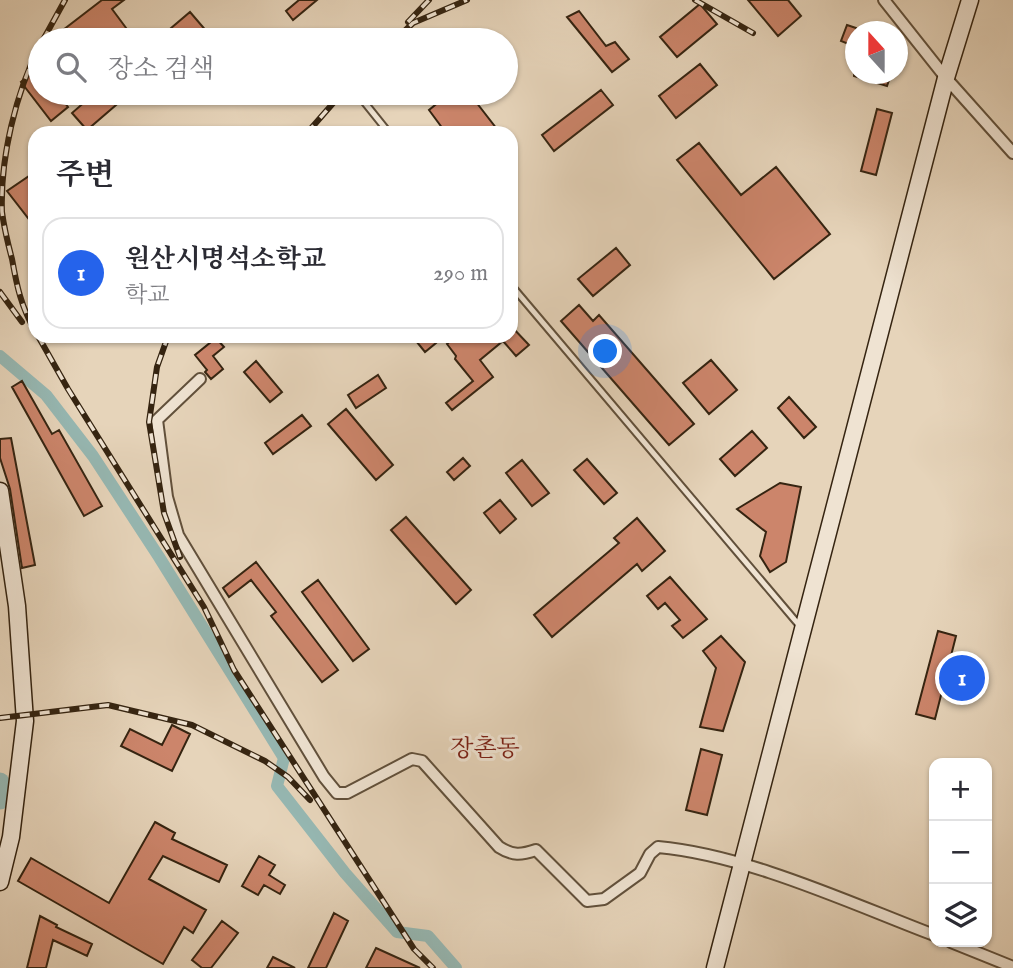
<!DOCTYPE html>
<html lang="ko">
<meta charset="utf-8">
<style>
:root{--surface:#fff;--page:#f7f7f7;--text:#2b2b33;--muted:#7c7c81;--line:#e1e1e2;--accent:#2563eb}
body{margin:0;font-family:"IM FELL English","Noto Serif KR",serif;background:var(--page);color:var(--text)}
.controls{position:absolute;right:21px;bottom:21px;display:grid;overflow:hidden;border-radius:14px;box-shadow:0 2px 5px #0004}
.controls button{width:63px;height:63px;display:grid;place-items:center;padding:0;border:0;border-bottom:2px solid var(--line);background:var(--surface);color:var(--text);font:35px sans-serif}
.compass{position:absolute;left:845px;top:21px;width:63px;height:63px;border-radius:50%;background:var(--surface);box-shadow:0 2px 5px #0004;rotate:339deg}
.you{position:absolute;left:606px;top:352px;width:24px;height:24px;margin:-18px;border:5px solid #fff;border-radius:50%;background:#1a73e8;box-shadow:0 0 0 10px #1a73e833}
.badge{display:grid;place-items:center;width:46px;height:46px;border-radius:50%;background:var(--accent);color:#fff;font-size:23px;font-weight:700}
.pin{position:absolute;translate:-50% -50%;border:4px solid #fff;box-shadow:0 2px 7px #0006}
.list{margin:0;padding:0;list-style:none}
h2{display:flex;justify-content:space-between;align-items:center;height:91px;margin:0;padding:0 28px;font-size:30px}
h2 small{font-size:23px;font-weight:400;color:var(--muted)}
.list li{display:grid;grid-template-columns:46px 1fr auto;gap:21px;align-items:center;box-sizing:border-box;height:112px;margin:0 14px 14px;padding:0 14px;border:2px solid var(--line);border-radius:21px}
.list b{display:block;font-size:26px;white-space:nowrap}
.list p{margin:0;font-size:23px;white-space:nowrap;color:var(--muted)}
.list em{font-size:23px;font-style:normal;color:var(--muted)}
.icon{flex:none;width:38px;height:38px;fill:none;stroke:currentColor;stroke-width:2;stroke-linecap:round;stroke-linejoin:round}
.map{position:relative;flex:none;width:1013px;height:968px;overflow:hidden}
.search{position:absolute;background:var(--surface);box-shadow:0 2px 5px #0004;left:28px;top:28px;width:490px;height:77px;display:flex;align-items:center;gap:18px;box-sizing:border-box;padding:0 24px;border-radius:38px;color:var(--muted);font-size:26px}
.panel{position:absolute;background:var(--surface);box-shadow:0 2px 5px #0004;left:28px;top:126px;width:490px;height:217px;border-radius:21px}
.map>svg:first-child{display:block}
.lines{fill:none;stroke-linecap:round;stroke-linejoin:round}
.canal{stroke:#96b8b3;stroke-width:12}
.river{stroke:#96b8b3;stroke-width:19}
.building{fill:#cc856b;stroke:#352411;stroke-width:2}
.lane-casing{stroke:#61503b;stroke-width:9}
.street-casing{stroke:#61503b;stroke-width:14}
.secondary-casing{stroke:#352411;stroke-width:19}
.lane{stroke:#efe3d2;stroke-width:5}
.street{stroke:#efe3d2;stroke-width:10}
.secondary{stroke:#efe3d2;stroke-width:16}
.rail-casing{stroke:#352411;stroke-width:6}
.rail{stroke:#efe3d2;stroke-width:3.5;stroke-dasharray:10;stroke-linecap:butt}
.labels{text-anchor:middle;stroke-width:6;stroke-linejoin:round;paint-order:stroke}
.quarter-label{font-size:24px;fill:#7a1f14;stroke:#efe3d2}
</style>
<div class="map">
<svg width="1013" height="968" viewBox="0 0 1013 968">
<rect width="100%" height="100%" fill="#e6d4ba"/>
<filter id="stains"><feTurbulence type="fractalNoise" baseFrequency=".00286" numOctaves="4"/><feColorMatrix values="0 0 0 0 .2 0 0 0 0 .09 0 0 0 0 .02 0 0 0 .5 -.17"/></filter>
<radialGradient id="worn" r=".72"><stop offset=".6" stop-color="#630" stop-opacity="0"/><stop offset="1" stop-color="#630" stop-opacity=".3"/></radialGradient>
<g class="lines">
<path class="canal" d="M0,356L46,395L93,456L159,557L284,758L277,786L345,873L397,932L428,936L456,968"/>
<path class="river" d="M0,782V800"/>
</g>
<path class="building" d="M102,0H124L112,9L135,40H50Z
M299,0H317L293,20L286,11Z
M748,0H788L801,16L778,36Z
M700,4L717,24L677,57L660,37Z
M579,11L606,46L615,42L629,59L612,72L567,17Z
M190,12L214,40H157Z
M847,25L856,28V47L841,41Z
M700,64L717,85L676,118L659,96Z
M40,67V93H57L68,107L51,121L21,82Z
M854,74H891L887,86L854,76Z
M601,90L613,105L554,151L542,135Z
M95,93H130L87,130L72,113Z
M450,93H469L500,133H446L429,110Z
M877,109L892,113L876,175L861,171Z
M699,143L741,195L776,167L830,234L774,279L677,160Z
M35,172V227L7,191Z
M616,248L630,265L593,296L578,279Z
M579,305L593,321L599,315L694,424L669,445L561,321Z
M511,326L529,345L516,356L503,341L480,360L493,377L452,410L446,403L473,381L455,359L456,356L447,344L456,336H511Z
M412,336H431L436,343L425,352Z
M216,338L224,347L213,356L223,369L211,379L205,372L207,370L195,355Z
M711,360L737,390L709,414L683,383Z
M256,361L282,392L270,402L244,372Z
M378,375L386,388L356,408L348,395Z
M22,381L52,434L59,430L102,506L84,516L12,387Z
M789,397L816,427L804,438L778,408Z
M346,409L393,465L376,480L328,424Z
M302,415L311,426L273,454L265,443Z
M752,431L767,448L735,476L720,459Z
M11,438L35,565L22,568L10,489L0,458V439Z
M463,458L470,466L454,480L447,472Z
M587,459L617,493L604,504L574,470Z
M522,460L549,493L532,506L506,473Z
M780,483L801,487L786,562L770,572L760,556L766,532L737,509Z
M500,500L516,519L500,533L484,513Z
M406,517L471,590L456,604L391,530Z
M637,518L665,551L642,571L637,564L552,637L534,615L619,543L614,538Z
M256,562L338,670L322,682L271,616L276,612L251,580L229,597L223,588Z
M670,577L707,619L683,638L672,626L680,620L665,603L658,609L647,596Z
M318,580L369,649L353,661L302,592Z
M938,631L956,636L935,719L916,714Z
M721,636L745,662L723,731L700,727L716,668L703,651Z
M172,725L190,734L172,771L121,746L130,729L162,745Z
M701,749L722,755L707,815L686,810Z
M155,822L175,833L172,839L227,865L219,882L163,856L149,879L206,910L193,933L184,927L163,964L18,881L31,858L109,903Z
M259,856L275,865L269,875L285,885L280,894L264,885L258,895L242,886Z
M334,913L348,921L326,968H308Z
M40,916L57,925L56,927L92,944L87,956L53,940L46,968H27Z
M222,921L238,933L211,968H202L192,960Z
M376,948L420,968H366Z
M273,957L295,968H267Z"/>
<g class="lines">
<g class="lane-casing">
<path id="lane" d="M357,93L389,133
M511,285L799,625"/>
</g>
<g class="street-casing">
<path id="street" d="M884,0L946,78L1013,153
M200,379L157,420L167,497L178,535L324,777L337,793H347L412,759L422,761L499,847C513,856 521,855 536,850L587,901L604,899L640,873L650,854L658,847C747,855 850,903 934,935
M951,942L1013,967"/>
</g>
<g class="secondary-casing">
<path id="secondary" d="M0,491L17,606L25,721L11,837L0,882
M715,968L946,78L970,0"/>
</g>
<use href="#lane" class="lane"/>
<use href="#street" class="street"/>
<use href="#secondary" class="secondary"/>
<g class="rail-casing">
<path id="rail" d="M695,0L753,33
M408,22L429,0
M43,40L65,0
M395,40L413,23L467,0
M307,133L342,93
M0,292L22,322
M35,331C21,306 17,287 12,259C8,244 4,227 2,212C0,158 16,92 40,45
M38,336L68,389L204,607L234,670L414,949L433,968
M168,336L157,367L149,422L164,513L180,557
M0,718L108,705L192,725L265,761L288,777L310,800"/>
</g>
<use href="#rail" class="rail"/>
</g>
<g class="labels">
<g class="quarter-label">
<text x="485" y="756">장촌동</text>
</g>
</g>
<rect width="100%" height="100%" filter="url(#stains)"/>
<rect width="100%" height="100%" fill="url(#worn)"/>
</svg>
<div class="controls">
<button>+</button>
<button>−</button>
<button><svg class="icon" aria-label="layers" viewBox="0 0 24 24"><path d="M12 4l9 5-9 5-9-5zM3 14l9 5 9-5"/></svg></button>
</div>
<svg class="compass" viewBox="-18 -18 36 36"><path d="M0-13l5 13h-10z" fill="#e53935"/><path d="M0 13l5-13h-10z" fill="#7c7c81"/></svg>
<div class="you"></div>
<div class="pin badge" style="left:962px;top:678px">1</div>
<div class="search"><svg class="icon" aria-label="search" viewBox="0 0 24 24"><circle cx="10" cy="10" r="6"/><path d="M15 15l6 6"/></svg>장소 검색</div>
<section class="panel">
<h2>주변<small></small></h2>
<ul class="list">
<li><span class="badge">1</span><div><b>원산시명석소학교</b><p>학교</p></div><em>290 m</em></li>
</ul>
</section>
</div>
